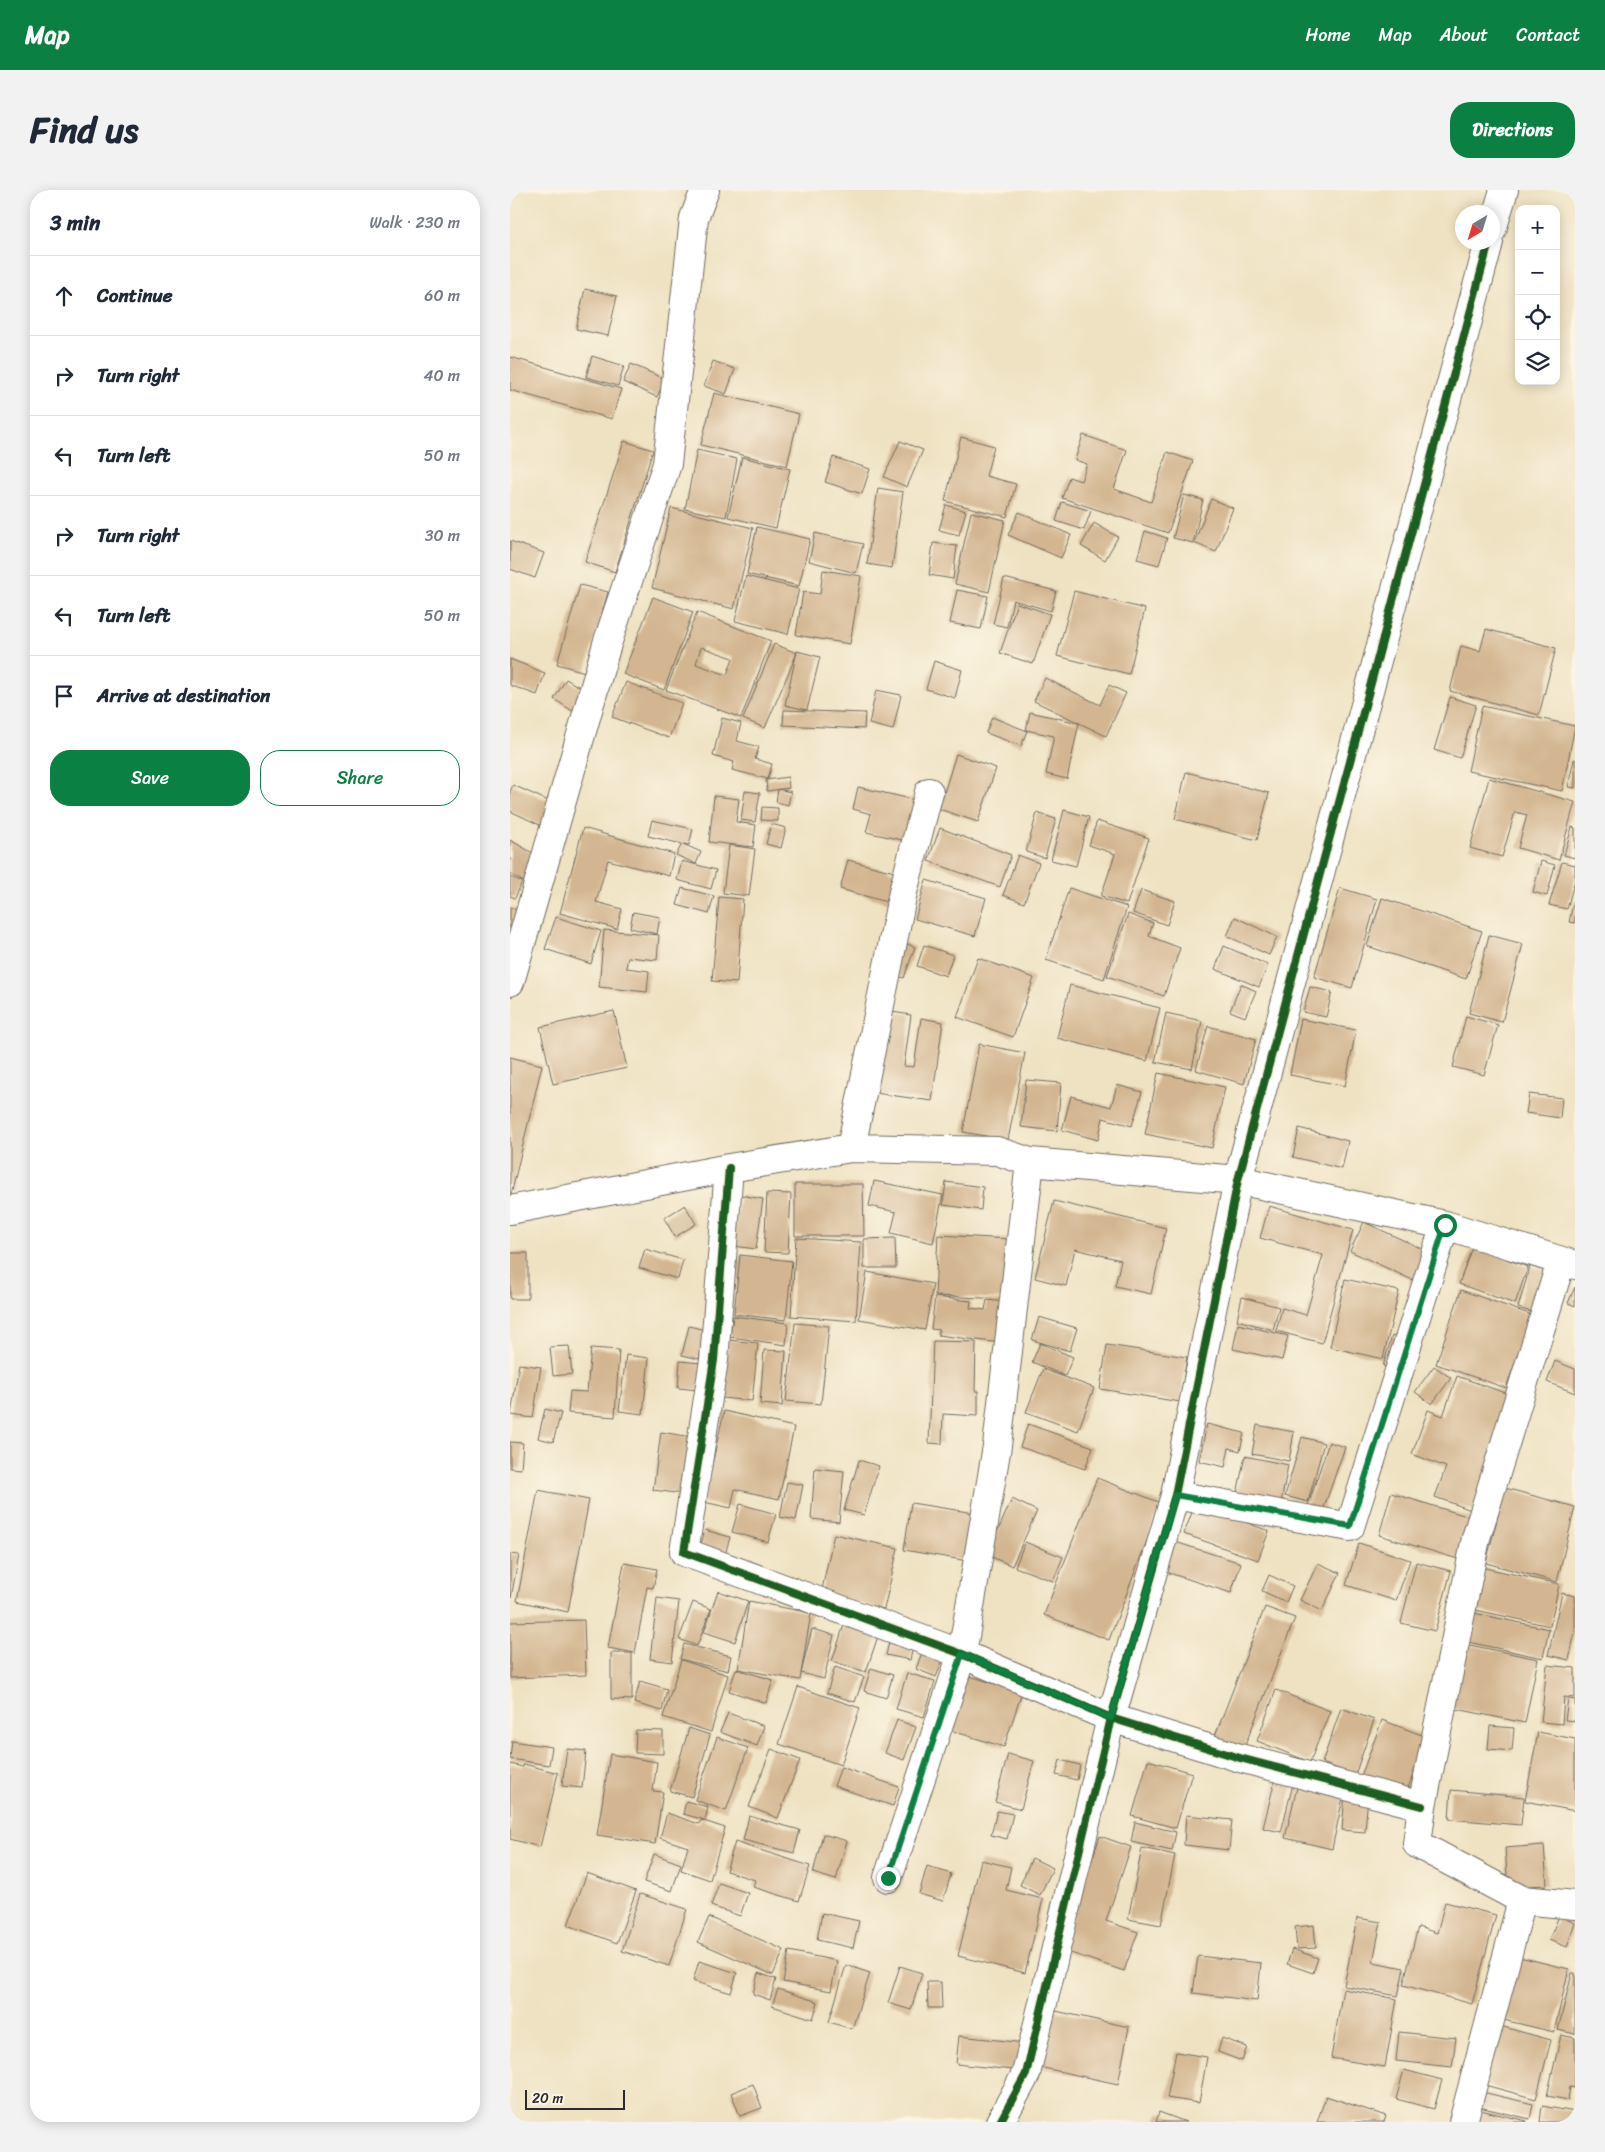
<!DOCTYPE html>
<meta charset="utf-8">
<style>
:root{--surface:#fff;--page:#f2f2f3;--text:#1f2937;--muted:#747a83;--line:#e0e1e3;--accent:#0b8043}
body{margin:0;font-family:Sriracha,sans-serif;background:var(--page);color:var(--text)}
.controls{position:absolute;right:15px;top:15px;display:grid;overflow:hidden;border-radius:10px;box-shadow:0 2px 12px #0003}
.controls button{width:45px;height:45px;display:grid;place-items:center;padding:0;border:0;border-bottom:1px solid var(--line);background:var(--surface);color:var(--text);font:25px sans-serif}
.compass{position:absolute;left:945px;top:15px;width:45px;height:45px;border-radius:50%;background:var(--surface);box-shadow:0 2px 12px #0003;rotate:218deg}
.scale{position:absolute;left:15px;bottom:12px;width:100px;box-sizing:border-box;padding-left:5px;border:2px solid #2b2b2b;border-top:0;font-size:14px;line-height:18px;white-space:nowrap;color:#2b2b2b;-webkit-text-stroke:4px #fcf5e5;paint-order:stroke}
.stop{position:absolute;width:15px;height:15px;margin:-11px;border:4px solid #0b8043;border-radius:50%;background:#fff}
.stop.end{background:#0b8043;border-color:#fff;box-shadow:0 1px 5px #0008}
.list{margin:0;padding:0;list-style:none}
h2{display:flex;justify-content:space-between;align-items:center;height:65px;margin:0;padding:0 20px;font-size:21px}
h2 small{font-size:16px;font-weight:400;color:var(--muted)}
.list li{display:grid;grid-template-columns:32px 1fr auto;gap:15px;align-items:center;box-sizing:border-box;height:80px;padding:0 20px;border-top:1px solid var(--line)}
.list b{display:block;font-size:19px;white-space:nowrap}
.list em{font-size:16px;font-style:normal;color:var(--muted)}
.actions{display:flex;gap:10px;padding:15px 20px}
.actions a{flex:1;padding:11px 0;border:1px solid var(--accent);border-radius:20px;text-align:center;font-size:18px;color:var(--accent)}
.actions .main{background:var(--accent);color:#fff}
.icon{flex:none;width:28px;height:28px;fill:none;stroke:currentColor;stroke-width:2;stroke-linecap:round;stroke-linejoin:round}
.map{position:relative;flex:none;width:1065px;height:1932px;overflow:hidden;border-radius:20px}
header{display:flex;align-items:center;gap:30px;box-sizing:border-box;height:70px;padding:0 25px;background:var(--accent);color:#fff}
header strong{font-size:24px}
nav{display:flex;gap:28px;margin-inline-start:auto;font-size:18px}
.intro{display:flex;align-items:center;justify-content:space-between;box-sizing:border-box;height:120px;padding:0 30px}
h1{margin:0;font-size:35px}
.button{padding:12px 22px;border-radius:20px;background:var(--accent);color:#fff;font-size:18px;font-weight:700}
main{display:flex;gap:30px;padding:0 30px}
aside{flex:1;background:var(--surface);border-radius:20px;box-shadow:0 2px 12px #0003}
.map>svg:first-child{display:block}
.building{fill:#d3b691;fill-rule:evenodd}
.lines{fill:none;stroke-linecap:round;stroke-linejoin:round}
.street-casing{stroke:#706b60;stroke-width:30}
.street{stroke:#fff;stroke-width:28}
.cycleway-casing{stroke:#fcf5e5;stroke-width:11}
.cycleway{stroke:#1b5e20;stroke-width:8}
.route{stroke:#0b8043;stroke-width:6}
</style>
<header>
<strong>Map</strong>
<nav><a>Home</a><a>Map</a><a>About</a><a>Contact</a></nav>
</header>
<div class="intro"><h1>Find us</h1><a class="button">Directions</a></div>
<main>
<aside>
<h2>3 min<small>Walk · 230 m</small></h2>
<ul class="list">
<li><svg class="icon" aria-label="ahead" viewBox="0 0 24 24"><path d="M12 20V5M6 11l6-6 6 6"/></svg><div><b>Continue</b></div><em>60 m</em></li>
<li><svg class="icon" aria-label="right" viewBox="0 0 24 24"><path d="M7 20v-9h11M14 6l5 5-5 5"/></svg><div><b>Turn right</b></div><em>40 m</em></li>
<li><svg class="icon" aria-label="left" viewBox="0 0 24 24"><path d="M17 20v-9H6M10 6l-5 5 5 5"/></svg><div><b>Turn left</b></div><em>50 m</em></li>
<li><svg class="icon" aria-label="right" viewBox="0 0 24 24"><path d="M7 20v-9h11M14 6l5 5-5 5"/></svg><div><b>Turn right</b></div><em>30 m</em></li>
<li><svg class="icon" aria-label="left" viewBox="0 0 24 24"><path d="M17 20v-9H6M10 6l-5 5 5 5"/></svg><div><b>Turn left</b></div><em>50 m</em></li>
<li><svg class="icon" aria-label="arrive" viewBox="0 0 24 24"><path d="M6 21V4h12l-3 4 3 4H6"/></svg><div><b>Arrive at destination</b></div></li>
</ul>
<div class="actions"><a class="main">Save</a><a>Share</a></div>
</aside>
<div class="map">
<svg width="1065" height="1932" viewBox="0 0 1065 1932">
<rect width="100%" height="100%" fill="#fcf5e5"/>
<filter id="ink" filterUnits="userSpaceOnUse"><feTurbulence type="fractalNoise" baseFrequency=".02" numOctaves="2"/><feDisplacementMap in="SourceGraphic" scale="10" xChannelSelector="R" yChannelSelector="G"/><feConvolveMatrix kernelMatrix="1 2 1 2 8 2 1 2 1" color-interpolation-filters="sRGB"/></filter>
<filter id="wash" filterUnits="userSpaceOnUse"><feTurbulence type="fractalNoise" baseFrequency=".0096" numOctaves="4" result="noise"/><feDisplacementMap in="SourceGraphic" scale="20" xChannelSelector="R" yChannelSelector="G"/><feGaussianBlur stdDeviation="1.12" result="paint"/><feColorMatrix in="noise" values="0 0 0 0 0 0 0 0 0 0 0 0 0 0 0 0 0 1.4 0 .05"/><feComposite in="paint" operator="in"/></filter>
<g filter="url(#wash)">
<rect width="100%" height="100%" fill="#efe2c2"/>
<g id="blocks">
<path class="building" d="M75,99L107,106L98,146L66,139Z
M82,166L114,176L108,196L76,187Z
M0,167L111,199L102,229L0,200Z
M203,171L225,179L216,204L194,196Z
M121,174L155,189L147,207L113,192Z
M204,203L289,224L277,276L191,255Z
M573,245L617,260L604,299L641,312L657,262L683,271L658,343L552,308L559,287L571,291L577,274L565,270Z
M451,247L484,256L476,286L506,294L497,327L435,311Z
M114,251L143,260L105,382L75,372Z
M390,251L413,260L397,297L374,287Z
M187,260L227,269L216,327L175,319Z
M232,267L280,279L266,338L218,327Z
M323,267L360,279L352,304L315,292Z
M368,298L393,302L382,378L357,374Z
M674,305L693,310L683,353L663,348Z
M701,309L723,318L706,362L684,353Z
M552,312L581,321L574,340L546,331Z
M436,315L456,321L449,345L429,340Z
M161,318L243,338L224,419L142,398Z
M461,322L495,330L479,402L445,394Z
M509,322L561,345L551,368L498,345Z
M584,333L608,347L595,370L571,356Z
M247,337L300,349L289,396L237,384Z
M635,341L657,348L649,375L627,369Z
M305,343L353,354L346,383L299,371Z
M0,351L34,363L25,388L0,379Z
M423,353L447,356L443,389L419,385Z
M313,380L351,386L340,454L286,445L293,402L310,404Z
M236,386L289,399L278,444L225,431Z
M494,388L546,401L541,421L503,410L497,437L483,434Z
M70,395L98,402L75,482L47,474Z
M447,400L478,406L471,439L440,433Z
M564,401L635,419L619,484L547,466Z
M143,407L183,422L154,500L113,484Z
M507,413L540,424L523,474L490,463Z
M187,422L261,451L231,528L156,500ZM191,457L223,468L217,485L186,474Z
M976,439L1046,458L1029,525L940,501L951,456L970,461Z
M264,454L287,463L255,538L233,529Z
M287,461L310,467L297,520L275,515Z
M0,469L35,483L27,505L0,495Z
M424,471L452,480L445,508L416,499Z
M535,488L590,515L599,495L616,503L596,546L524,511Z
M56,489L76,501L64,522L44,509Z
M116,492L172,513L159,548L102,527Z
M366,500L391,505L383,540L359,534Z
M940,507L966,515L950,568L924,560Z
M972,516L1065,536L1052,601L958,581Z
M274,520L355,523L354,539L273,535Z
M520,522L569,533L557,589L536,584L544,546L516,540Z
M482,527L517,541L511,556L476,543Z
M212,528L231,533L227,551L249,557L245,569L262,574L258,589L222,580L224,572L203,566Z
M446,564L486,578L468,632L429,619Z
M1064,569H1065V598L1058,597Z
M676,582L759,603L747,650L665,629Z
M278,587L279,598L257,601L256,590Z
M979,588L1065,612L1049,670L1008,658L1017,625L1005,622L992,667L960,658Z
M3,595L43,613L32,636L0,621V602Z
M348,597L410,611L401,652L356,642L361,624L343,619Z
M268,599L281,602L278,615L266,612Z
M235,601L250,603L245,632L231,630Z
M204,606L229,609L226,632L246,635L243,657L199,652Z
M252,617L268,618V631L251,630Z
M554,620L579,627L566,676L541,670Z
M527,623L546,629L535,668L516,662Z
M142,630L183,639L179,655L173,654L191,662L186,674L166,665L172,654L138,646Z
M587,631L639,648L617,714L591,706L605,664L579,655Z
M261,634L276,638L271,658L256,654Z
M1062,637L1065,638V668L1054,665Z
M73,638L164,664L159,686L98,670L86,712L112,719L107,739L50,723Z
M430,638L501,665L490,697L418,671Z
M0,650L28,666L14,692L0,684Z
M219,655L245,659L239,706L213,703Z
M508,665L529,673L514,713L493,705Z
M338,670L392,684L384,714L330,699Z
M172,671L206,680L201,699L167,690Z
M1031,671L1045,675L1037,706L1023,702Z
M1052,672L1065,675V690L1057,719L1039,715Z
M0,687L12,692L5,708L0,706Z
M416,690L476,708L465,746L405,729Z
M172,698L204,706L199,724L167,715Z
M559,698L617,717L594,789L536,770Z
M830,698L867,709L842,798L804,787Z
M631,700L665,711L657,735L623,723Z
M209,707L233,709L227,793L202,791Z
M872,708L972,741L956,789L857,756Z
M1064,710H1065V733L1059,732Z
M0,717L9,721L1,739L0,738Z
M123,722L150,727L147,744L120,738Z
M618,724L643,733L639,746L670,758L654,806L597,786Z
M46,727L91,741L81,774L35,759Z
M725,727L767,747L759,765L717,746Z
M94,740L149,745L147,770L118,767L116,778L139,781L137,802L89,797Z
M979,745L1013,754L992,832L959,823Z
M390,751L405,757L394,788L379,783Z
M414,755L443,765L436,786L407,776Z
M714,756L758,775L749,797L705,779Z
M468,768L524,788L503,847L447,827Z
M731,794L746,801L735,827L720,821Z
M560,795L650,818L637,871L547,848Z
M800,797L822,802L816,827L793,822Z
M104,821L117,878L43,894L30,837Z
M376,821L401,825L394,876L404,877L411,828L433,832L422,911L365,903Z
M656,823L692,831L682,879L645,872Z
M956,826L988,835L974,885L943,877Z
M791,829L846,840L835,896L780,885Z
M698,836L746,849L734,894L686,880Z
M469,854L515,863L498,950L453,942Z
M0,867L32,875L1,1005H0Z
M648,883L715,897L702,958L635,944Z
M516,890L551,893L547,941L511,937Z
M607,895L632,902L622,936L593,928L588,950L552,940L561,906L601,917Z
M1019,904L1052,908L1050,928L1016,923Z
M789,938L838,951L832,979L783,967Z
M364,991L433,1005L423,1053L381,1043L386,1022L359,1016Z
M436,992L473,997L471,1020L433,1015Z
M285,994H353L354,1046H285Z
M257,1003L281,1004L278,1063L254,1062Z
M230,1005L253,1009L246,1059L223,1056Z
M544,1011L656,1038L641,1104L605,1096L611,1070L565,1059L556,1096L525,1088Z
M175,1015L186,1034L165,1047L154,1028Z
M759,1016L843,1040L812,1153L766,1141L772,1118L796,1125L813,1065L750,1048Z
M854,1032L925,1065L911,1094L840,1061Z
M428,1045L500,1049L497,1109L425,1106Z
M286,1048L351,1052L346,1131L281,1126Z
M385,1048L386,1078H354V1049Z
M962,1057L1018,1077L1005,1114L949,1094Z
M135,1059L173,1070L168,1089L129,1078Z
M0,1063H18V1109H0Z
M230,1065L282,1071L276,1130L224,1124Z
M1020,1076L1040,1082L1028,1124L1008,1118Z
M357,1082L423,1094L415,1140L349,1129Z
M835,1089L889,1101L873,1169L820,1157Z
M1065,1097V1116L1058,1113Z
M951,1100L1022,1125L996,1198L926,1174Z
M425,1107L461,1111L460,1118L475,1120L477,1110L496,1112L490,1153L428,1145L429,1140L421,1139Z
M732,1107L769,1117L763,1140L727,1130Z
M223,1126L278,1133L276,1155L220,1147Z
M529,1127L567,1138L560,1161L522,1150Z
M285,1133L319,1136L311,1214L276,1211Z
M728,1134L778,1146L772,1170L723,1159Z
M179,1136L195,1140L189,1169L172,1165Z
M882,1146L897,1151L889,1181L873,1176Z
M218,1150L248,1153L242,1211L212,1208Z
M423,1151L466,1152L465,1201H468V1226L433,1224L432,1254L419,1253Z
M530,1153L563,1167L555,1186L522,1172Z
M597,1155L677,1167L670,1212L590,1199Z
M59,1156L62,1184L43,1186L40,1157Z
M81,1158L109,1160L105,1227L58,1223L60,1201L77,1202Z
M254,1160L276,1161L272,1216L250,1214Z
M116,1165L139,1168L133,1224L109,1221Z
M170,1171L191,1173L189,1200L168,1198Z
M1045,1171L1065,1179V1203L1037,1192Z
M9,1174L31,1177L23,1228L1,1225Z
M924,1176L941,1188L922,1214L905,1202Z
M533,1179L584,1198L568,1241L516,1222Z
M947,1186L1004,1206L964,1321L925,1307L936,1277L902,1264L918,1220L933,1226Z
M35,1219L51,1223L43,1252L28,1248Z
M214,1221L284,1237L269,1309L225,1299L221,1318L194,1312Z
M518,1234L583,1257L575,1279L510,1257Z
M697,1234L734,1243L730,1261L719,1258L715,1277L689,1271Z
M747,1235L784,1242L779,1271L742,1264Z
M151,1242L181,1247L173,1304L143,1300Z
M792,1247L814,1253L798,1312L775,1306Z
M0,1252L13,1253L11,1279L0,1278Z
M819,1252L835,1257L812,1323L797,1318Z
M735,1266L778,1275L771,1313L727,1304Z
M349,1270L369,1276L354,1325L334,1320Z
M305,1278L334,1281L329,1332L301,1329Z
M587,1288L651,1313L599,1450L534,1425Z
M277,1292L293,1295L286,1330L270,1327Z
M995,1298L1065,1317L1047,1392L976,1373Z
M28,1300L79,1310L58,1422L7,1411Z
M881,1303L963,1328L951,1370L869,1345Z
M502,1309L527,1321L502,1376L477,1365Z
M401,1313L465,1323L458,1371L394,1360Z
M230,1314L266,1324L258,1352L222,1342Z
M685,1314L759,1341L748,1370L674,1344Z
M195,1340L220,1347L213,1372L188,1365Z
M324,1344L388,1358L374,1419L311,1404Z
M662,1351L731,1373L721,1403L653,1381Z
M515,1352L553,1367L543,1391L505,1377Z
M849,1353L900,1370L886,1411L836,1395Z
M0,1364L9,1365L1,1408H0Z
M906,1372L941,1381L925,1441L891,1433Z
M114,1373L147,1379L143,1398L137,1397L125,1463L98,1458Z
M808,1373L830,1383L812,1421L790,1410Z
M970,1377L1049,1394L1040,1436L961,1419Z
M759,1385L783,1396L776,1412L752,1401Z
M208,1401L238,1411L225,1452L194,1442Z
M1052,1403L1065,1406V1442L1059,1470L1038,1465Z
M147,1408L169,1411L162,1472L140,1469Z
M239,1411L301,1423L290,1490L228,1479Z
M183,1412L201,1419L187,1456L169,1449Z
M755,1417L785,1428L732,1563L703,1551Z
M959,1422L1039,1439L1033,1468L953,1451Z
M74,1430L76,1485L0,1488V1432Z
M335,1432L369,1443L356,1482L322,1471Z
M302,1439L324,1445L314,1489L291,1483Z
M380,1448L404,1453L400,1470L376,1465Z
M950,1453L1028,1469L1015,1533L937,1517Z
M174,1454L221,1466L218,1481L170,1469Z
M415,1454L436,1462L426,1487L406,1479Z
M101,1463H122V1510L101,1509Z
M171,1470L218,1485L201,1542L153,1527Z
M1037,1475L1065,1478V1508L1054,1507L1052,1534L1031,1532Z
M325,1477L354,1487L345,1512L317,1503Z
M361,1478L383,1485L376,1508L354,1501Z
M226,1479L263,1490L256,1513L219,1501Z
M397,1483L425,1491L414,1527L386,1519Z
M453,1484L512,1502L494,1557L436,1539Z
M130,1491L157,1499L152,1521L124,1513Z
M288,1497L350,1518L331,1575L269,1554Z
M766,1500L820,1521L800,1572L747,1551Z
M1058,1509L1065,1510V1531L1055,1530Z
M831,1518L864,1530L845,1585L812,1573Z
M218,1523L254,1536L247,1556L210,1542Z
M387,1530L406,1537L394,1570L375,1563Z
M872,1530L917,1547L896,1603L851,1586Z
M980,1536L1004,1538L1002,1561L978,1559Z
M179,1538L200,1545L182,1607L160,1601Z
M126,1540L153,1541V1564L125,1563Z
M1028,1542L1065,1549V1621L1015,1611Z
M207,1547L238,1558L216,1621L185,1610Z
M2,1551L42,1557L39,1575L0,1569Z
M57,1559L76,1561L72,1598L52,1596Z
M261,1559L290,1570L268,1628L239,1617Z
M100,1564L147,1572L143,1601L153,1602L145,1654L87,1645Z
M498,1564L524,1571L511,1619L485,1612Z
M550,1570L570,1575L567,1590L546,1585Z
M638,1570L682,1583L666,1638L622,1626Z
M0,1574L13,1577L14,1574L48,1583L30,1657L0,1649Z
M331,1577L389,1597L383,1616L324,1596Z
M765,1590L783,1594L771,1642L753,1638Z
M788,1593L834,1603L822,1659L775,1648Z
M941,1600L1014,1607L1011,1635L939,1629Z
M835,1603L858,1605L855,1642L832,1640Z
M176,1611L198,1617L195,1630L173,1624Z
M487,1621L503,1624L497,1649L481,1645Z
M157,1623L189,1634L191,1630L215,1638L200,1690L171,1680L178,1657L150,1648Z
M676,1625L722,1630L719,1660L674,1655Z
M239,1626L290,1640L284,1663L233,1650Z
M625,1632L666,1642L662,1661L621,1652Z
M313,1644L337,1651L326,1690L303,1683Z
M590,1646L621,1657L596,1731L628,1742L614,1781L552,1760Z
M225,1652L300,1676L289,1711L243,1697L245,1690L216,1681Z
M1034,1655L1037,1695L998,1697L995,1658Z
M632,1658L665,1665L651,1735L618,1729Z
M144,1664L171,1674L162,1701L134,1692Z
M522,1668L543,1678L530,1705L510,1695Z
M471,1670L501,1677L496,1700L533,1709L515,1783L448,1766Z
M417,1676L441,1684L433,1711L409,1704Z
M77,1683L126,1701L107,1753L58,1735Z
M209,1693L238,1703L230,1726L201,1716Z
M130,1704L177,1719L159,1776L112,1761Z
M935,1712L986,1725L962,1814L893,1795L908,1737L927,1743Z
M312,1723L349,1731L343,1758L307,1750Z
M1049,1726L1065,1733L1057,1757L1039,1750Z
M199,1727L274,1760L263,1785L188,1752Z
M847,1728L871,1732L863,1772L894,1778L888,1806L834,1796Z
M804,1735L806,1758L787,1759L785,1737Z
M782,1759L808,1768L803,1783L777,1774Z
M279,1761L327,1771L321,1801L273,1792Z
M1001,1765L1059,1779L1044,1842L985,1828Z
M688,1766L751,1773L747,1811L683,1803Z
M189,1771L227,1783L221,1803L183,1791Z
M336,1775L360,1783L342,1839L319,1832Z
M390,1776L412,1783L401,1820L378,1813Z
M248,1783L266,1789L260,1810L243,1804Z
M1062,1783H1065V1844L1048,1840Z
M417,1792H431L432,1818H418Z
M268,1799L308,1812L303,1829L262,1816Z
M833,1799L887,1809L875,1877L821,1868Z
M541,1820L619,1837L608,1894L529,1877Z
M986,1835L1041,1850L1026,1909L971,1894Z
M889,1842L946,1848L942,1877L886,1871Z
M1051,1845L1065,1848V1898L1060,1897L1058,1910L1037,1906Z
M449,1846L516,1853L513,1881L446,1874Z
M712,1848L737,1857L732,1871L708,1862Z
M666,1862L697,1867L689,1913L657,1908Z
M894,1880L932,1890L924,1919L886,1909Z
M243,1894L252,1918L230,1926L221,1903Z
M972,1902L1023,1914L1020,1929L969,1917Z
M816,1906L876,1926L874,1932H807Z
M1032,1916L1065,1922V1932H1030Z
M966,1919L1017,1931V1932H963Z
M649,1922L676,1932H646Z"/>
</g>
</g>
<g filter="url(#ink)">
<use href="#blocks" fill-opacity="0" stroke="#706b60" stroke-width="1"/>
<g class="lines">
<g class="street-casing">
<path id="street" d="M982,40L994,0
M0,792L97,454L157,274L184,28L195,0
M341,958L393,702L419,602
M219,978L204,1170L174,1362L452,1464L601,1528L730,1568L912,1616
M0,1020L219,978L341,958L487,961L520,972L728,990L935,1035L1065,1075
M1051,1072L966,1348L912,1616L907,1654L1012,1710L1065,1715
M665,1305L840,1337L935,1035
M378,1688L452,1464L487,1256L520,972
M490,1932L516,1884L601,1528L665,1305L728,990L979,52
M953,1932L1012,1710"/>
</g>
<use href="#street" class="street"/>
<g class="cycleway-casing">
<path id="cycleway" d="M219,978L204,1170L174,1362L452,1464L601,1528L730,1568L912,1616
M490,1932L516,1884L601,1528L665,1305L728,990L979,52"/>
</g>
<use href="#cycleway" class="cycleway"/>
</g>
</g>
<g class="lines" filter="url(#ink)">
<path class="route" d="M378,1688L452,1464L601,1528L665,1305L840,1336L935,1035"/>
</g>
</svg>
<div class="controls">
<button>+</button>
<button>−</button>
<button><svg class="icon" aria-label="locate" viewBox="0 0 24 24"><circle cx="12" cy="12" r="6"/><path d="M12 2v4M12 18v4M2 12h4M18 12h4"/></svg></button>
<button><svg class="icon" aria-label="layers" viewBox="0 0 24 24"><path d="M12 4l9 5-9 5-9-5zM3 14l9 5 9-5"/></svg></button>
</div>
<svg class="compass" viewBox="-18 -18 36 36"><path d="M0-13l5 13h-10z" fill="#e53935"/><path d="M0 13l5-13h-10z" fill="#747a83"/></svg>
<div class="scale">20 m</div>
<div class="stop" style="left:935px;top:1035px"></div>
<div class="stop end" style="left:378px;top:1688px"></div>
</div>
</main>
